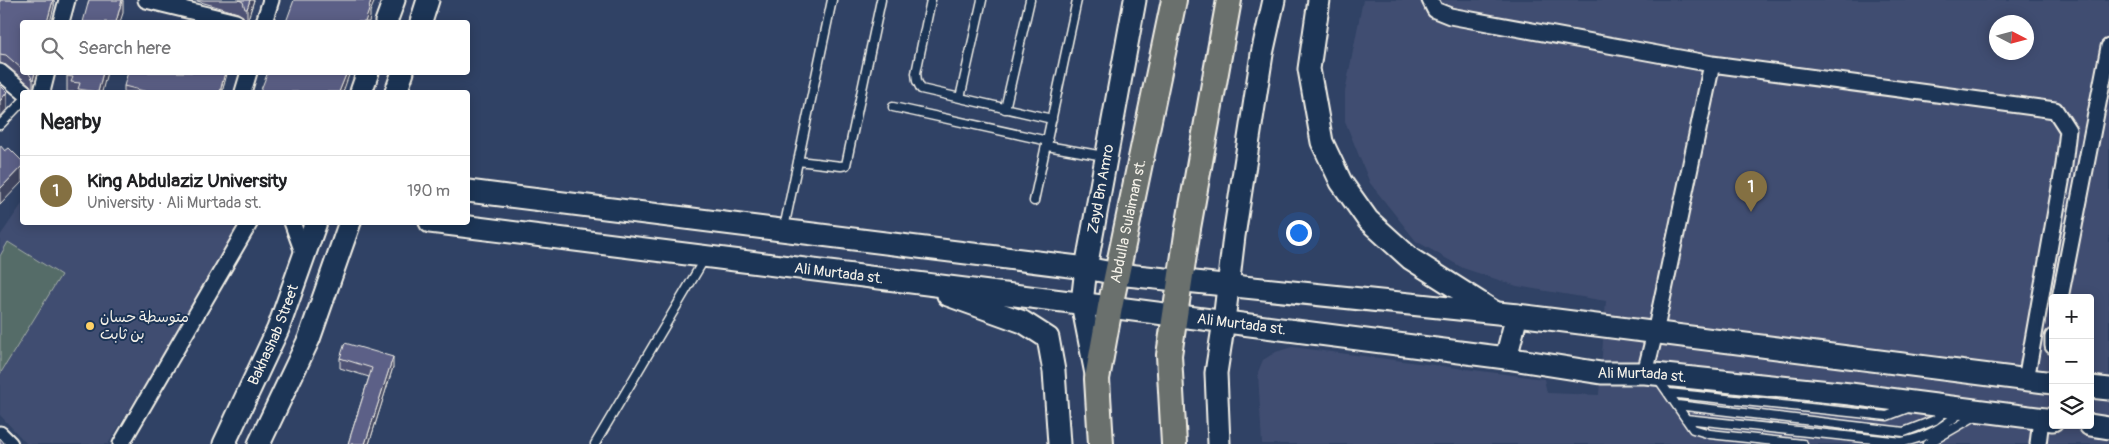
<!DOCTYPE html>
<meta charset="utf-8">
<style>
:root{--surface:#fff;--page:#f6f6f6;--text:#202124;--muted:#757577;--line:#e0e0e0;--accent:#847042}
body{margin:0;font-family:Pangolin,"Playpen Sans Arabic",sans-serif;background:var(--page);color:var(--text)}
.controls{position:absolute;right:15px;bottom:15px;display:grid;overflow:hidden;border-radius:5px;box-shadow:0 2px 12px #0003}
.controls button{width:45px;height:45px;display:grid;place-items:center;padding:0;border:0;border-bottom:1px solid var(--line);background:var(--surface);color:var(--text);font:25px sans-serif}
.compass{position:absolute;left:1989px;top:15px;width:45px;height:45px;border-radius:50%;background:var(--surface);box-shadow:0 2px 12px #0003;rotate:96deg}
.you{position:absolute;left:1298px;top:232px;width:18px;height:18px;margin:-12px;border:4px solid #fff;border-radius:50%;background:#1a73e8;box-shadow:0 0 0 8px #1a73e833}
.badge{display:grid;place-items:center;width:32px;height:32px;border-radius:50%;background:var(--accent);color:#fff;font-size:16px;font-weight:700}
.pin{position:absolute;translate:-50% -41px;filter:drop-shadow(0 1px 2px #0008)}
.pin::after{content:'';position:absolute;top:26px;width:18px;height:15px;background:inherit;clip-path:polygon(0 0,100% 0,50% 100%)}
.list{margin:0;padding:0;list-style:none}
h2{display:flex;justify-content:space-between;align-items:center;height:65px;margin:0;padding:0 20px;font-size:21px}
h2 small{font-size:16px;font-weight:400;color:var(--muted)}
.list li{display:grid;grid-template-columns:32px 1fr auto;gap:15px;align-items:center;box-sizing:border-box;height:70px;padding:0 20px;border-top:1px solid var(--line)}
.list b{display:block;font-size:19px;white-space:nowrap}
.list p{margin:0;font-size:16px;white-space:nowrap;color:var(--muted)}
.list em{font-size:16px;font-style:normal;color:var(--muted)}
.icon{flex:none;width:28px;height:28px;fill:none;stroke:currentColor;stroke-width:2;stroke-linecap:round;stroke-linejoin:round}
.map{position:relative;flex:none;width:2109px;height:444px;overflow:hidden}
.search{position:absolute;background:var(--surface);box-shadow:0 2px 12px #0003;left:20px;top:20px;width:450px;height:55px;display:flex;align-items:center;gap:12px;box-sizing:border-box;padding:0 18px;border-radius:5px;color:var(--muted);font-size:19px}
.panel{position:absolute;background:var(--surface);box-shadow:0 2px 12px #0003;left:20px;top:90px;width:450px;height:135px;border-radius:5px}
.map>svg:first-child{display:block}
.built{fill:#414e71;fill-rule:evenodd}
.green{fill:#556c68;stroke:#a4aea8}
.lines{fill:none;stroke-linecap:round;stroke-linejoin:round}
.service-casing{stroke:#f4f1e8;stroke-width:11}
.minor-casing{stroke:#f4f1e8;stroke-width:19}
.secondary-casing{stroke:#f4f1e8;stroke-width:25}
.primary-casing{stroke:#f4f1e8;stroke-width:28}
.service{stroke:#1d3557;stroke-width:8}
.minor{stroke:#1d3557;stroke-width:15}
.secondary{stroke:#1d3557;stroke-width:21}
.primary{stroke:#6b706d;stroke-width:24}
.wall{fill:#4f5374;stroke:#f4f1e8}
.shaded-wall{fill:#40445e;stroke:#f4f1e8}
.building{fill:#5c6187;stroke:#f4f1e8}
.poi-dot{fill:#ffd166;stroke:#1d3557;stroke-width:2}
.labels{text-anchor:middle;stroke-width:4;stroke-linejoin:round;paint-order:stroke}
.street-label{font-size:15px;fill:#f4f1e8;stroke:#1d3557}
.poi-label{font-size:15px;fill:#f4f1e8;stroke:#1d3557;text-anchor:start}
</style>
<div class="map">
<svg width="2109" height="444" viewBox="0 0 2109 444">
<rect width="100%" height="100%" fill="#304265"/>
<filter id="ink" filterUnits="userSpaceOnUse"><feTurbulence type="fractalNoise" baseFrequency=".02" numOctaves="2"/><feDisplacementMap in="SourceGraphic" scale="10" xChannelSelector="R" yChannelSelector="G"/><feConvolveMatrix kernelMatrix="1 2 1 2 8 2 1 2 1" color-interpolation-filters="sRGB"/></filter>
<g filter="url(#ink)">
<path class="built" d="M1363,0H2109V444H1262L1258,372L1263,360L1276,352L1292,347L1544,379L1547,393L1599,395L1606,301L1517,286L1463,268L1416,241L1370,183L1345,121V92ZM1996,22H2026V52H1996ZM2053,298H2090V425H2053Z
M22,204V222L232,223L237,234L108,444H27L0,415V236Z"/>
<path class="green" d="M8,242L61,275L0,374V256Z"/>
<g class="lines">
<g class="service-casing">
<path id="service" d="M931,0L916,73L917,81L921,89L1052,119
M960,98L982,0
M893,107L1048,141
M1005,109L1030,0
M0,125L22,102
M1047,146L1104,156
M798,161L841,166L846,165L881,0
M1034,201L1077,0
M784,228L832,0
M1657,377L1693,429L1710,434L1803,444
M1668,393L1887,416L1908,408
M1677,405L1904,432L1935,420L1947,410
M1686,419L1902,442C1929,437 1941,428 1962,412
M595,444L705,258
M1927,444L1977,415"/>
</g>
<g class="minor-casing">
<path id="minor" d="M146,0L236,22
M1430,0L1435,10L1450,16L1712,64L2055,110L2068,130L2064,165L2026,380
M61,22L67,0
M264,22L271,0
M0,72L24,92
M42,92L47,72
M243,92L249,72
M292,222L304,255
M2060,298L2109,47
M2053,337V346
M1645,373L1655,333L1712,64
M0,434L10,444
M121,444L250,222
M2038,444L2041,419"/>
</g>
<g class="secondary-casing">
<g id="secondary">
<path d="M1319,0L1309,69L1322,142L1341,182L1368,220L1411,259L1493,311"/>
<path d="M386,22L394,0"/>
<path d="M421,22L428,0"/>
<path d="M361,92L368,72"/>
<path d="M396,92L403,72"/>
<path d="M468,191L1086,268L1117,274L1517,315L2053,383"/>
<path id="s1" d="M430,222L1110,307L1506,358L1601,373H1645L1850,394L2053,420"/>
<path d="M948,295L1023,322L1048,338L1054,371L1059,444"/>
<path d="M1506,358L1517,315"/>
<path id="s2" d="M1096,374L1082,303L1086,268L1135,0"/>
<path d="M2090,387L2109,389"/>
<path d="M2090,425L2109,428"/>
<path id="s3" d="M224,444L278,329L316,222"/>
<path d="M259,444L309,339L350,222"/>
<path d="M1219,444L1216,373L1224,321L1234,236L1262,54L1274,0"/>
</g>
</g>
<g class="primary-casing">
<g id="primary">
<path id="s4" d="M1101,444L1097,379L1110,307L1174,0"/>
<path d="M1174,444L1169,355L1188,228L1229,0"/>
</g>
</g>
<use href="#service" class="service"/>
<use href="#minor" class="minor"/>
<use href="#secondary" class="secondary"/>
<use href="#primary" class="primary"/>
</g>
<path class="wall" d="M0,0H54V6L22,22V72H38L33,90L30,85L6,65L0,63Z
M194,0H254L247,22H245L243,16L238,13Z
M68,72L102,92H67V76Z
M227,72L222,92H124V86Z
M340,358L393,367L369,444H348L369,377L340,368Z"/>
<path class="shaded-wall" d="M53,0H54V6L50,22H47Z
M122,0H123V13L120,22H116Z
M250,0H254L247,22V9Z
M371,0H375L370,12V17L369,22H365Z
M35,72H38L33,90V80Z
M103,72H107L102,92H98Z
M225,72H227V74L222,92H220Z
M347,72H350L343,92H339Z
M7,92V109L0,117V101Z
M22,166V182L0,205V189Z
M393,357V367L369,444H365Z"/>
<path class="building" d="M0,0H53L47,22H22V69L6,55L0,54Z
M89,0H122L116,22H83Z
M239,0H250L247,9H245L243,2Z
M294,0H371L369,7H370L365,22H286Z
M27,72H35L33,80L30,75Z
M68,72H103L98,92L78,89L80,83L71,82L73,77L67,76Z
M128,72H225L220,92H148L124,86Z
M268,72H347L339,92H260Z
M0,85L7,92L0,101Z
M0,145L5,151L9,148L22,161V166L0,189Z
M345,343L393,357L365,444H348L372,368L340,358Z
M0,438L5,444H0Z"/>
</g>
<circle class="poi-dot" cx="90" cy="326" r="5"/>
<g class="labels">
<g class="street-label">
<text dy="5" stroke="none"><textPath href="#s2" startOffset="188">Zayd Bn Amro</textPath></text>
<text dy="5" stroke="none"><textPath href="#s4" startOffset="226">Abdulla Sulaiman st.</textPath></text>
<text dy="5" stroke="none"><textPath href="#s1" startOffset="412">Ali Murtada st.</textPath></text>
<text dy="5" stroke="none"><textPath href="#s1" startOffset="818">Ali Murtada st.</textPath></text>
<text dy="5" stroke="none"><textPath href="#s3" startOffset="120">Bakhashab Street</textPath></text>
<text dy="5" stroke="none"><textPath href="#s1" startOffset="1222">Ali Murtada st.</textPath></text>
</g>
<g class="poi-label">
<text x="100" y="322">متوسطة حسان<tspan x="100" dy="17">بن ثابت</tspan></text>
</g>
</g>
</svg>
<div class="controls">
<button>+</button>
<button>−</button>
<button><svg class="icon" aria-label="layers" viewBox="0 0 24 24"><path d="M12 4l9 5-9 5-9-5zM3 14l9 5 9-5"/></svg></button>
</div>
<svg class="compass" viewBox="-18 -18 36 36"><path d="M0-13l5 13h-10z" fill="#e53935"/><path d="M0 13l5-13h-10z" fill="#757577"/></svg>
<div class="you"></div>
<div class="pin badge" style="left:1751px;top:212px">1</div>
<div class="search"><svg class="icon" aria-label="search" viewBox="0 0 24 24"><circle cx="10" cy="10" r="6"/><path d="M15 15l6 6"/></svg>Search here</div>
<section class="panel">
<h2>Nearby<small></small></h2>
<ul class="list">
<li><span class="badge">1</span><div><b>King Abdulaziz University</b><p>University · Ali Murtada st.</p></div><em>190 m</em></li>
</ul>
</section>
</div>
